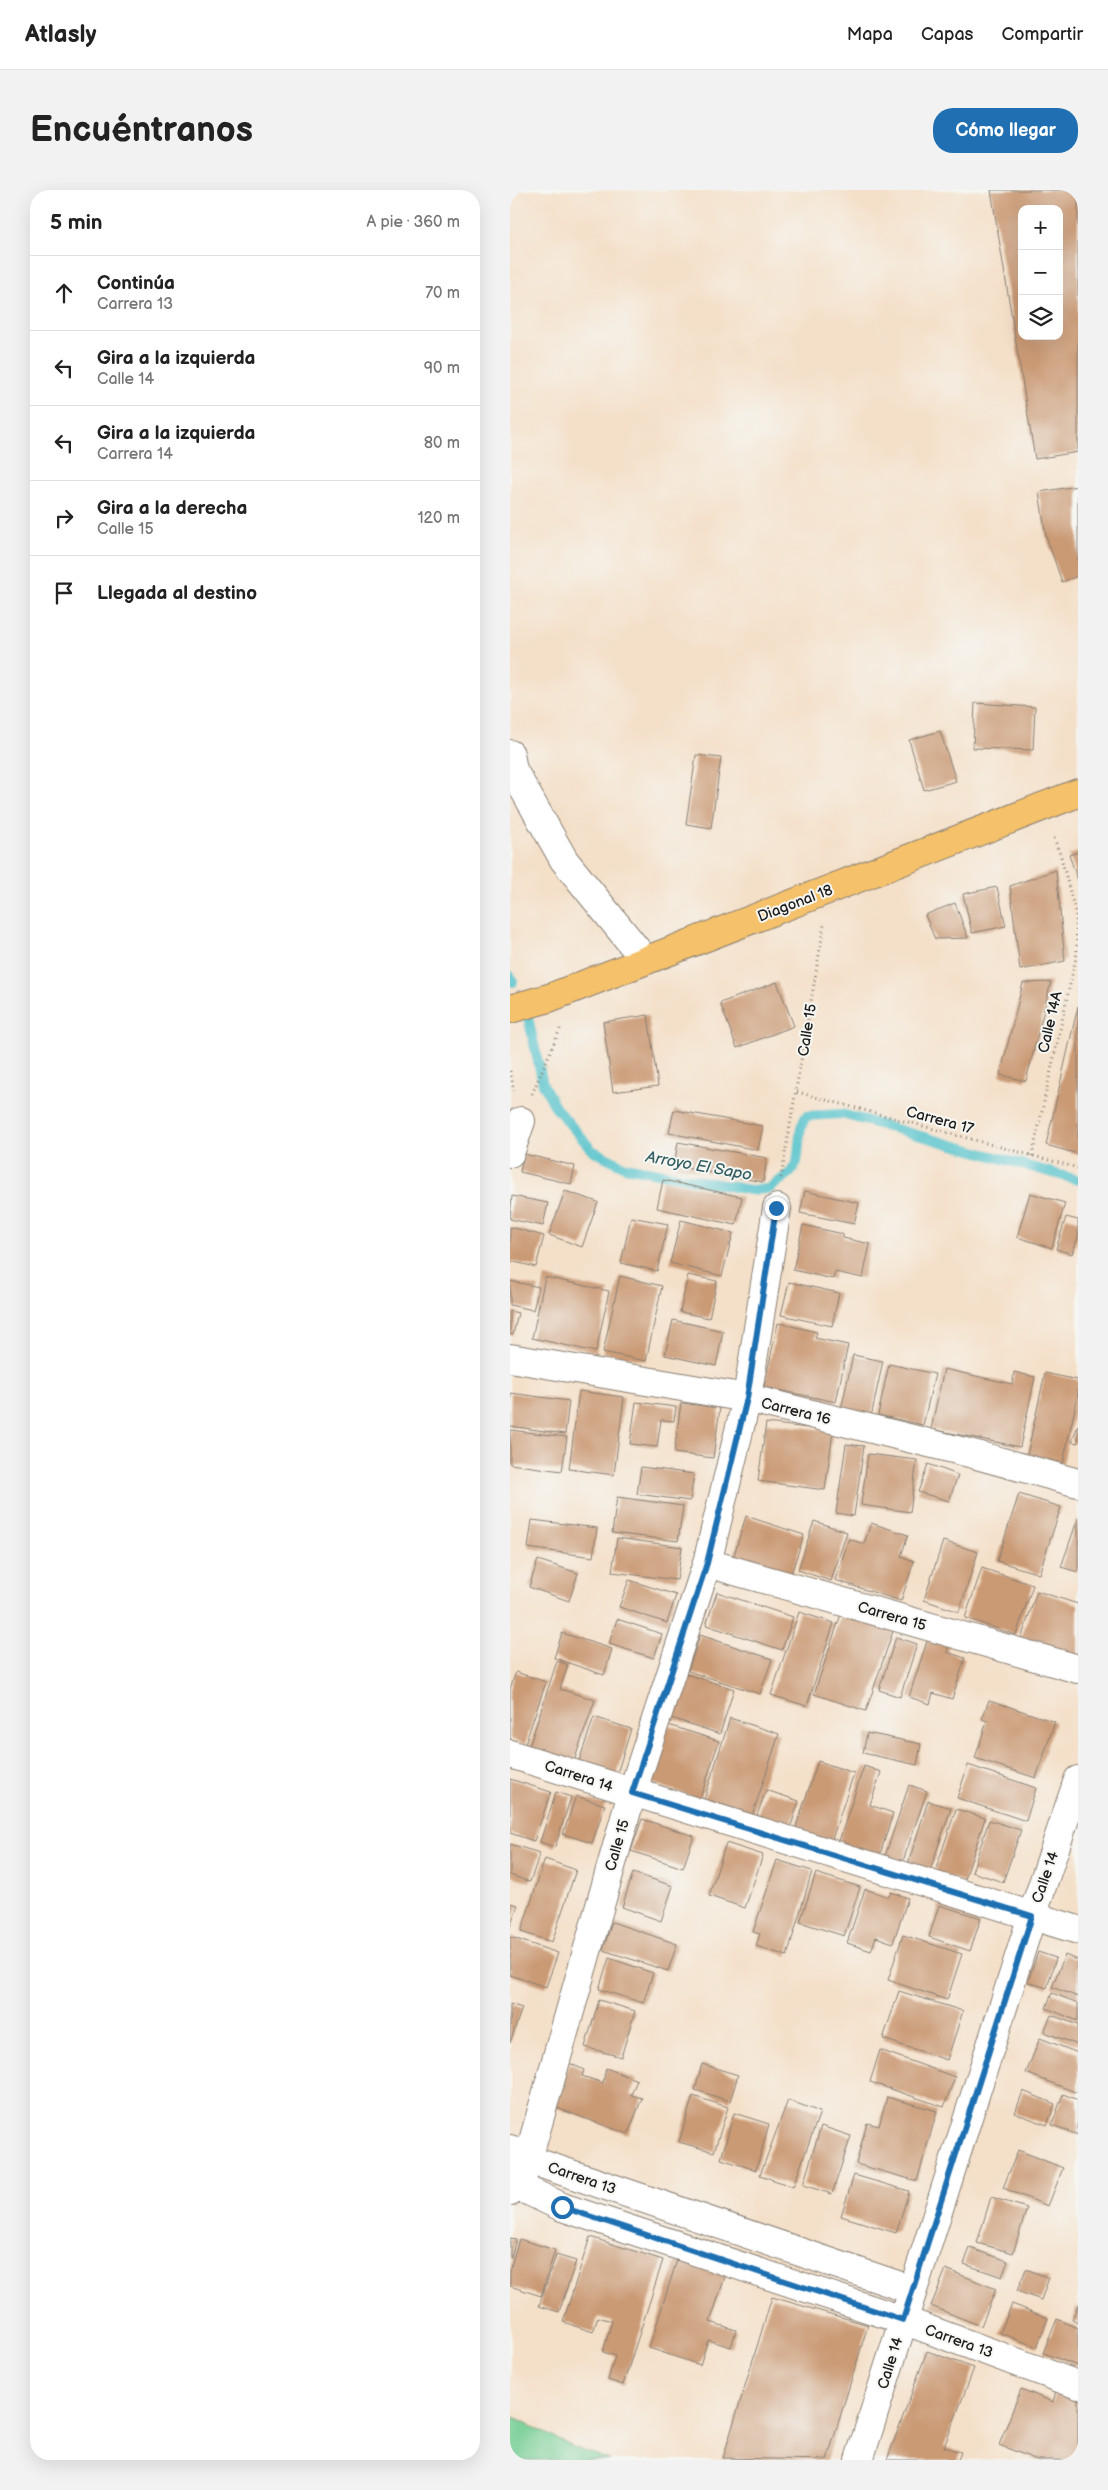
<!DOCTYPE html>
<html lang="es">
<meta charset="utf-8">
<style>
:root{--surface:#fff;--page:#f2f2f2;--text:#222;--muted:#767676;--line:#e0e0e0;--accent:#1f6fb2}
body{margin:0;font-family:"Balsamiq Sans",sans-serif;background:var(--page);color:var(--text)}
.controls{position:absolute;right:15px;top:15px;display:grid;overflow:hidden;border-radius:10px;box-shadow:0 5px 20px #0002}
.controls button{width:45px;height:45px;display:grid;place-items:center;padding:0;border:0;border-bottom:1px solid var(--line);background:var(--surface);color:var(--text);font:25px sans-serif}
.stop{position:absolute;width:15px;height:15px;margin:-11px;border:4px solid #1f6fb2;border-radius:50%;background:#fff}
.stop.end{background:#1f6fb2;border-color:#fff;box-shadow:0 1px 5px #0008}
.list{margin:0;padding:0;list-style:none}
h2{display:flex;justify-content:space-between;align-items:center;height:65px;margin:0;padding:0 20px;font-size:21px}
h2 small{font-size:16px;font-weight:400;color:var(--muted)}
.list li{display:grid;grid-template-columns:32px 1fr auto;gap:15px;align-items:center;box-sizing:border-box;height:75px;padding:0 20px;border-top:1px solid var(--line)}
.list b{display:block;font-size:19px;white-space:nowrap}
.list p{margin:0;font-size:16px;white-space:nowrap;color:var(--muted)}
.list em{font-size:16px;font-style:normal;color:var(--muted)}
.icon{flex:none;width:28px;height:28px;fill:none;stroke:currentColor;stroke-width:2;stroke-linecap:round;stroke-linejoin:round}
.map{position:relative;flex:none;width:568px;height:2270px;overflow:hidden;border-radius:20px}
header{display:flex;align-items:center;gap:30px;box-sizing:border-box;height:70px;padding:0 25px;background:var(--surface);border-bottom:1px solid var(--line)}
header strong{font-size:24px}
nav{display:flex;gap:28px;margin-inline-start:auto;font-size:18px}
.intro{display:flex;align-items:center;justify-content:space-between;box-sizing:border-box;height:120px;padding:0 30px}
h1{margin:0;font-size:35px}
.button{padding:12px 22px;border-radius:20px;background:var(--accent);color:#fff;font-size:18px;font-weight:700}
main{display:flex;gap:30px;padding:0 30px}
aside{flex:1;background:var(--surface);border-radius:20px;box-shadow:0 5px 20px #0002}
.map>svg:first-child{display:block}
.green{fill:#75cd93;stroke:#487458}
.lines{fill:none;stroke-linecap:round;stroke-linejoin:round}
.stream{stroke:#54c2cb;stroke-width:10}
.building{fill:#ca9a74;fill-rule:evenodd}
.minor-casing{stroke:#887e72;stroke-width:30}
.major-casing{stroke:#887e72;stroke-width:30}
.path{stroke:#887e72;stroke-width:3;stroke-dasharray:1 4;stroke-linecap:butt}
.minor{stroke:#fff;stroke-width:28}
.major{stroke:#f5c16b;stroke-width:28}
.route{stroke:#1f6fb2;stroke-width:6}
.labels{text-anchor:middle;stroke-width:4;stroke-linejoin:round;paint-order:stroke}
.street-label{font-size:15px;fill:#1c1c1c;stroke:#f6f6f2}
.water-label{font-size:16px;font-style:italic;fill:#325e62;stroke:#f6f6f2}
</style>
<header>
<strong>Atlasly</strong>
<nav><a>Mapa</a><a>Capas</a><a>Compartir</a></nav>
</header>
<div class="intro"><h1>Encuéntranos</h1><a class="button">Cómo llegar</a></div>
<main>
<aside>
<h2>5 min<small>A pie · 360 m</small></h2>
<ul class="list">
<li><svg class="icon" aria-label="ahead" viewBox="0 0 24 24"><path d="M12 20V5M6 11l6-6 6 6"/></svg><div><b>Continúa</b><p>Carrera 13</p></div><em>70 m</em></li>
<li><svg class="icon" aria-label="left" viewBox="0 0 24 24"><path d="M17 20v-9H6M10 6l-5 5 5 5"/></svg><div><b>Gira a la izquierda</b><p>Calle 14</p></div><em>90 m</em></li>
<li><svg class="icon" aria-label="left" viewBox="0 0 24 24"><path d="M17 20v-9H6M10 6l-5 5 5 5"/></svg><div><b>Gira a la izquierda</b><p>Carrera 14</p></div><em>80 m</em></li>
<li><svg class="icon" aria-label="right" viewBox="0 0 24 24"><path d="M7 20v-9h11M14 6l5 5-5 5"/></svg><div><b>Gira a la derecha</b><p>Calle 15</p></div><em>120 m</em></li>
<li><svg class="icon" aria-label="arrive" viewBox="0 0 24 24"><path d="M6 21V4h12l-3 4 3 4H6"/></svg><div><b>Llegada al destino</b></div></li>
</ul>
</aside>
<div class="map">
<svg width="568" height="2270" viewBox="0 0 568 2270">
<rect width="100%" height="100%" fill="#f6f6f2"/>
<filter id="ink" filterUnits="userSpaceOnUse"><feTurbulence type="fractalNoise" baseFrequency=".02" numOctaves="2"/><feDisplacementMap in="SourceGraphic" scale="10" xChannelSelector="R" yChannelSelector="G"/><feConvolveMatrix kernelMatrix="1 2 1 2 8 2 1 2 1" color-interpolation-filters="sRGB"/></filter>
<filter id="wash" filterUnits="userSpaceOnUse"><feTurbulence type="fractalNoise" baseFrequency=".0096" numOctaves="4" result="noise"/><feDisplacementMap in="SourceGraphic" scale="20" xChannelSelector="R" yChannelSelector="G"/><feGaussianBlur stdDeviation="1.12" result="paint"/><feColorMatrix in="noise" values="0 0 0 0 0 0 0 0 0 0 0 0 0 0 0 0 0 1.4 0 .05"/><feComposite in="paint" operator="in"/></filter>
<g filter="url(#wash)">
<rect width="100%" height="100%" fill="#f4e0c9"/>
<path class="green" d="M0,2226L63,2257L100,2270H0Z"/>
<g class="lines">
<path class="stream" d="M0,786L3,792
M18,827L33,894L45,917L82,960L115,977L240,1000L259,999L281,982L287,972L291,937L296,926L332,924L568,990"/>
</g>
<g id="blocks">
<path class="building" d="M481,0H568V262L525,269ZM512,19H549V146H512Z
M568,296V386L552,392L536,346L529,302Z
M465,513L525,517L523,560L463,558Z
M430,541L446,591L414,600L399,550Z
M186,565L211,568L201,638L176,634Z
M568,662V690L559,665Z
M546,680L555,771L510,780L500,696Z
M487,697L496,736L462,743L453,704Z
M445,713L458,748L425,749L415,725Z
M267,792L284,836L227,858L210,813Z
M541,792L516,891L490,885L513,793Z
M568,816V964L536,955Z
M138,825L148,896L103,902L93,832Z
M164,920L253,936L248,960L159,943Z
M168,952L257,968L253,992L164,976Z
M14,964L65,976L61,994L10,982Z
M153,990L232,1007L226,1035L147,1018Z
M55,1001L88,1012L72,1057L39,1045Z
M295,1001L349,1013L344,1034L290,1023Z
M520,1003L555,1013L542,1058L507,1047Z
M2,1006L38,1013L33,1036L0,1029Z
M121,1027L158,1034L147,1081L111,1073Z
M556,1027L568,1030V1047L562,1064L546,1059Z
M171,1030L223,1043L212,1086L160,1073Z
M293,1035L333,1044V1048L360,1054L353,1088L325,1082L323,1089L283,1080Z
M0,1037L34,1046L26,1077L0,1071Z
M178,1085L207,1091L199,1128L170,1122Z
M110,1086L152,1096L136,1171L93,1162Z
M35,1087L99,1101L86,1162L22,1148Z
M0,1091L29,1097L23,1120L0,1115Z
M279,1092L329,1103L322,1136L271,1125Z
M0,1121L8,1123L3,1145H0Z
M163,1130L213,1141L206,1176L155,1165Z
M268,1133L307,1142L305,1148L338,1155L326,1212L254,1197Z
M343,1165L373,1171L361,1227L331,1220Z
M379,1174L425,1184L413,1235L368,1225Z
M434,1179L502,1194L504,1182L525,1187L510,1257L421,1239Z
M535,1183L568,1190V1204L553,1273L517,1265Z
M69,1201L114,1207L104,1285L59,1279Z
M1,1203L59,1211L55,1244L0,1236Z
M126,1212L166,1217L164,1231L151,1230L147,1257L120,1254Z
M171,1213L210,1218L203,1268L164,1263Z
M256,1233L323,1241L315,1300L248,1291Z
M568,1235V1253L562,1252Z
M0,1240L57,1247L52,1281L0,1274Z
M336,1254L354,1256L344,1326L326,1323Z
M358,1264L407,1270L400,1322L351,1315Z
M418,1274L448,1285L439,1311L408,1302Z
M131,1277L184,1284L180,1311L127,1304Z
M509,1304L551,1317L529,1384L487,1371Z
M107,1307L173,1316L168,1351L102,1343Z
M236,1326L294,1345L280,1387L223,1368Z
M568,1328V1382L551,1377Z
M22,1330L87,1338L83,1367L18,1358Z
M304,1331L337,1342L321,1391L288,1380Z
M361,1333L398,1345L391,1366L404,1371L391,1411L325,1390L339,1349L354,1354Z
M107,1348L172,1357L167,1390L102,1382Z
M433,1351L468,1362L449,1422L414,1410Z
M28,1370L68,1383L59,1411L19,1397Z
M472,1378L523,1395L506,1445L455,1428Z
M119,1390L166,1405L157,1433L109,1417Z
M527,1401L568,1414V1470L510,1452Z
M207,1402L283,1427L272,1460L196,1435Z
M333,1418L385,1435L356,1521L304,1504Z
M289,1422L324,1433L297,1516L261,1505Z
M107,1429L152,1444L144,1468L99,1454Z
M52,1443L102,1459L94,1485L44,1468Z
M190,1445L262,1469L250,1504L178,1481Z
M386,1447L407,1454L390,1507L369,1500Z
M418,1448L439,1455L437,1462L455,1468L442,1509L423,1503L420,1514L399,1507Z
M47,1471L58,1475L50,1499L85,1510L63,1574L18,1560Z
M6,1482L36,1492L15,1554L0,1549V1499Z
M170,1482L224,1499L210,1544L155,1526Z
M479,1510L545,1532L526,1588L465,1568L477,1531L472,1529Z
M84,1527L121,1539L105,1590L67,1577Z
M220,1528L269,1544L241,1629L193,1613Z
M158,1535L209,1551L190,1609L139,1592Z
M357,1543L411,1554L407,1575L353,1563Z
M308,1571L344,1583L320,1655L284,1643Z
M458,1575L526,1598L516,1631L447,1608Z
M354,1576L371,1582L360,1615L383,1623L369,1668L328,1654Z
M0,1589L41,1602L24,1651L0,1643Z
M399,1595L417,1601L393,1671L375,1666Z
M256,1600L289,1611L279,1642L245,1631Z
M46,1602L61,1607L45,1657L30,1652Z
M66,1606L95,1615L82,1653L53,1644Z
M418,1611L441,1618L420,1681L398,1674Z
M446,1619L475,1628L454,1692L425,1682Z
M132,1629L184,1646L173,1678L121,1661Z
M479,1630L511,1640L493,1692L462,1682Z
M216,1653L253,1665L235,1718L199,1706Z
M0,1654L30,1663L20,1692L0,1685Z
M35,1669L66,1680L42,1752L11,1742Z
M267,1670L302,1681L277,1766L246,1756L250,1744L243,1742Z
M123,1683L163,1696L151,1731L112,1717Z
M306,1683L350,1697L334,1746L290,1732Z
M355,1699L379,1707L381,1702L398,1708L383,1753L366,1747L361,1761L337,1753Z
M0,1713L8,1715L0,1737Z
M429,1715L471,1728L460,1761L419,1747Z
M102,1732L167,1754L158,1781L93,1760Z
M393,1745L452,1764L437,1810L378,1790Z
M0,1747L48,1763L36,1797L0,1785Z
M528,1762L546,1768L537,1798L518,1792Z
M555,1765L568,1770V1807L542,1797Z
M99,1768L143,1783L133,1813L89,1799Z
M389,1801L453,1821L437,1870L373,1849Z
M542,1803L568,1813V1831L536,1818Z
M89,1810L125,1821L111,1867L75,1857Z
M0,1814L12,1818L0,1853Z
M541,1825L568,1835V1855L534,1842Z
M530,1848L568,1863V1903L516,1883Z
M370,1860L445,1887L434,1917L360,1892Z
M59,1873L74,1880L72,1886L93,1893L96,1878L127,1890L121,1905L132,1908L118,1944L44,1917Z
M192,1874L228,1885L220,1911L185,1900Z
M513,1901L545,1914L537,1935L505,1923Z
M553,1904L568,1910V1945L542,1935Z
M183,1906L218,1917L204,1962L169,1952Z
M377,1907L427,1921L407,1991L346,1974L357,1933L369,1936Z
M278,1910L310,1922L283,1997L250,1985Z
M224,1923L259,1934L246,1980L211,1969Z
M311,1936L341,1946L322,2004L293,1995Z
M508,1960L553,1978L538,2016L493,1998Z
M344,1985L399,2001L386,2043L331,2026Z
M481,2007L517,2018L503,2063L467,2053Z
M80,2047L153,2070L113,2195L98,2190L105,2166L93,2162L102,2131L88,2127L83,2142L53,2132Z
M0,2048L6,2049L1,2068H0Z
M9,2049L45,2060L31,2106L0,2096V2079Z
M460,2058L498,2071L492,2087L454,2074Z
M46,2065L66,2071L49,2122L29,2116Z
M167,2070L216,2084L200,2132L226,2140L221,2157L198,2150L190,2175L139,2158Z
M436,2079L486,2099L471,2136L421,2116Z
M516,2079L539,2088L531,2110L507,2101Z
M262,2107L358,2135L317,2270L213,2268Z
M502,2114L538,2128L527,2157L490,2143Z
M568,2114V2133L562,2130Z
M547,2129L568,2138V2176L533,2163Z
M417,2161L464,2178L434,2257L451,2262L448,2270H377Z
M511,2199L543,2212L546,2201L568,2210V2270H527L489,2255Z"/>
</g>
</g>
<g filter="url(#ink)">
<use href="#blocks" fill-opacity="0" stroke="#887e72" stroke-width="1"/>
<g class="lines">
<g class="minor-casing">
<path id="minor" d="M0,564L3,580L54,670L135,770
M0,963L11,931
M0,1168L237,1208L463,1264L568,1293
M197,1373L568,1479
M0,1564L568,1740
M0,1959L17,1969L402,2100
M1,1980L10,1997L52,2017L393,2130L568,2195
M0,2002L10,1997L122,1603L197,1373L237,1208L267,1018
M349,2270L522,1726L568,1590"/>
</g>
<g class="major-casing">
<path id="major" d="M0,819L39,808L568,603"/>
</g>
<path class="path" d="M0,881L4,901
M287,902L568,978
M22,904L51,837
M522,966L567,763L566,725L551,667L543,645
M271,988L314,735"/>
<use href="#minor" class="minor"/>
<use href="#major" class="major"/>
</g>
</g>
<g class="lines" filter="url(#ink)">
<path class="route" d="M52,2017L393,2130L522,1726L122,1603L197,1373L237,1208L266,1018"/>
</g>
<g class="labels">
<g class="street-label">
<text transform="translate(285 713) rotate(-21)" y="5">Diagonal 18</text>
<text transform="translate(540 832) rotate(-77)" y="5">Calle 14A</text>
<text transform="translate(297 840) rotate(-81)" y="5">Calle 15</text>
<text transform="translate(430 930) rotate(15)" y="5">Carrera 17</text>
<text transform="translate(286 1221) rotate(14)" y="5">Carrera 16</text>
<text transform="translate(382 1426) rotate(16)" y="5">Carrera 15</text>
<text transform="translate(69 1586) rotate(18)" y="5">Carrera 14</text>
<text transform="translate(107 1655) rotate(-74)" y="5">Calle 15</text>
<text transform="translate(535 1687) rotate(-71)" y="5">Calle 14</text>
<text transform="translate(72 1988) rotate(19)" y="5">Carrera 13</text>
<text transform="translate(449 2151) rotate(20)" y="5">Carrera 13</text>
<text transform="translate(380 2173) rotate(-73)" y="5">Calle 14</text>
</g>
<g class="water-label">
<text transform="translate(189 975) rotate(10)" y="6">Arroyo El Sapo</text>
</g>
</g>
</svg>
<div class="controls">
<button>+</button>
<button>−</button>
<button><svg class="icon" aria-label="layers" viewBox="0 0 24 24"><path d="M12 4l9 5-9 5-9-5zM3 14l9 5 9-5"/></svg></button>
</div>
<div class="stop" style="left:52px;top:2017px"></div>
<div class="stop end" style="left:266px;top:1018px"></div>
</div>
</main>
